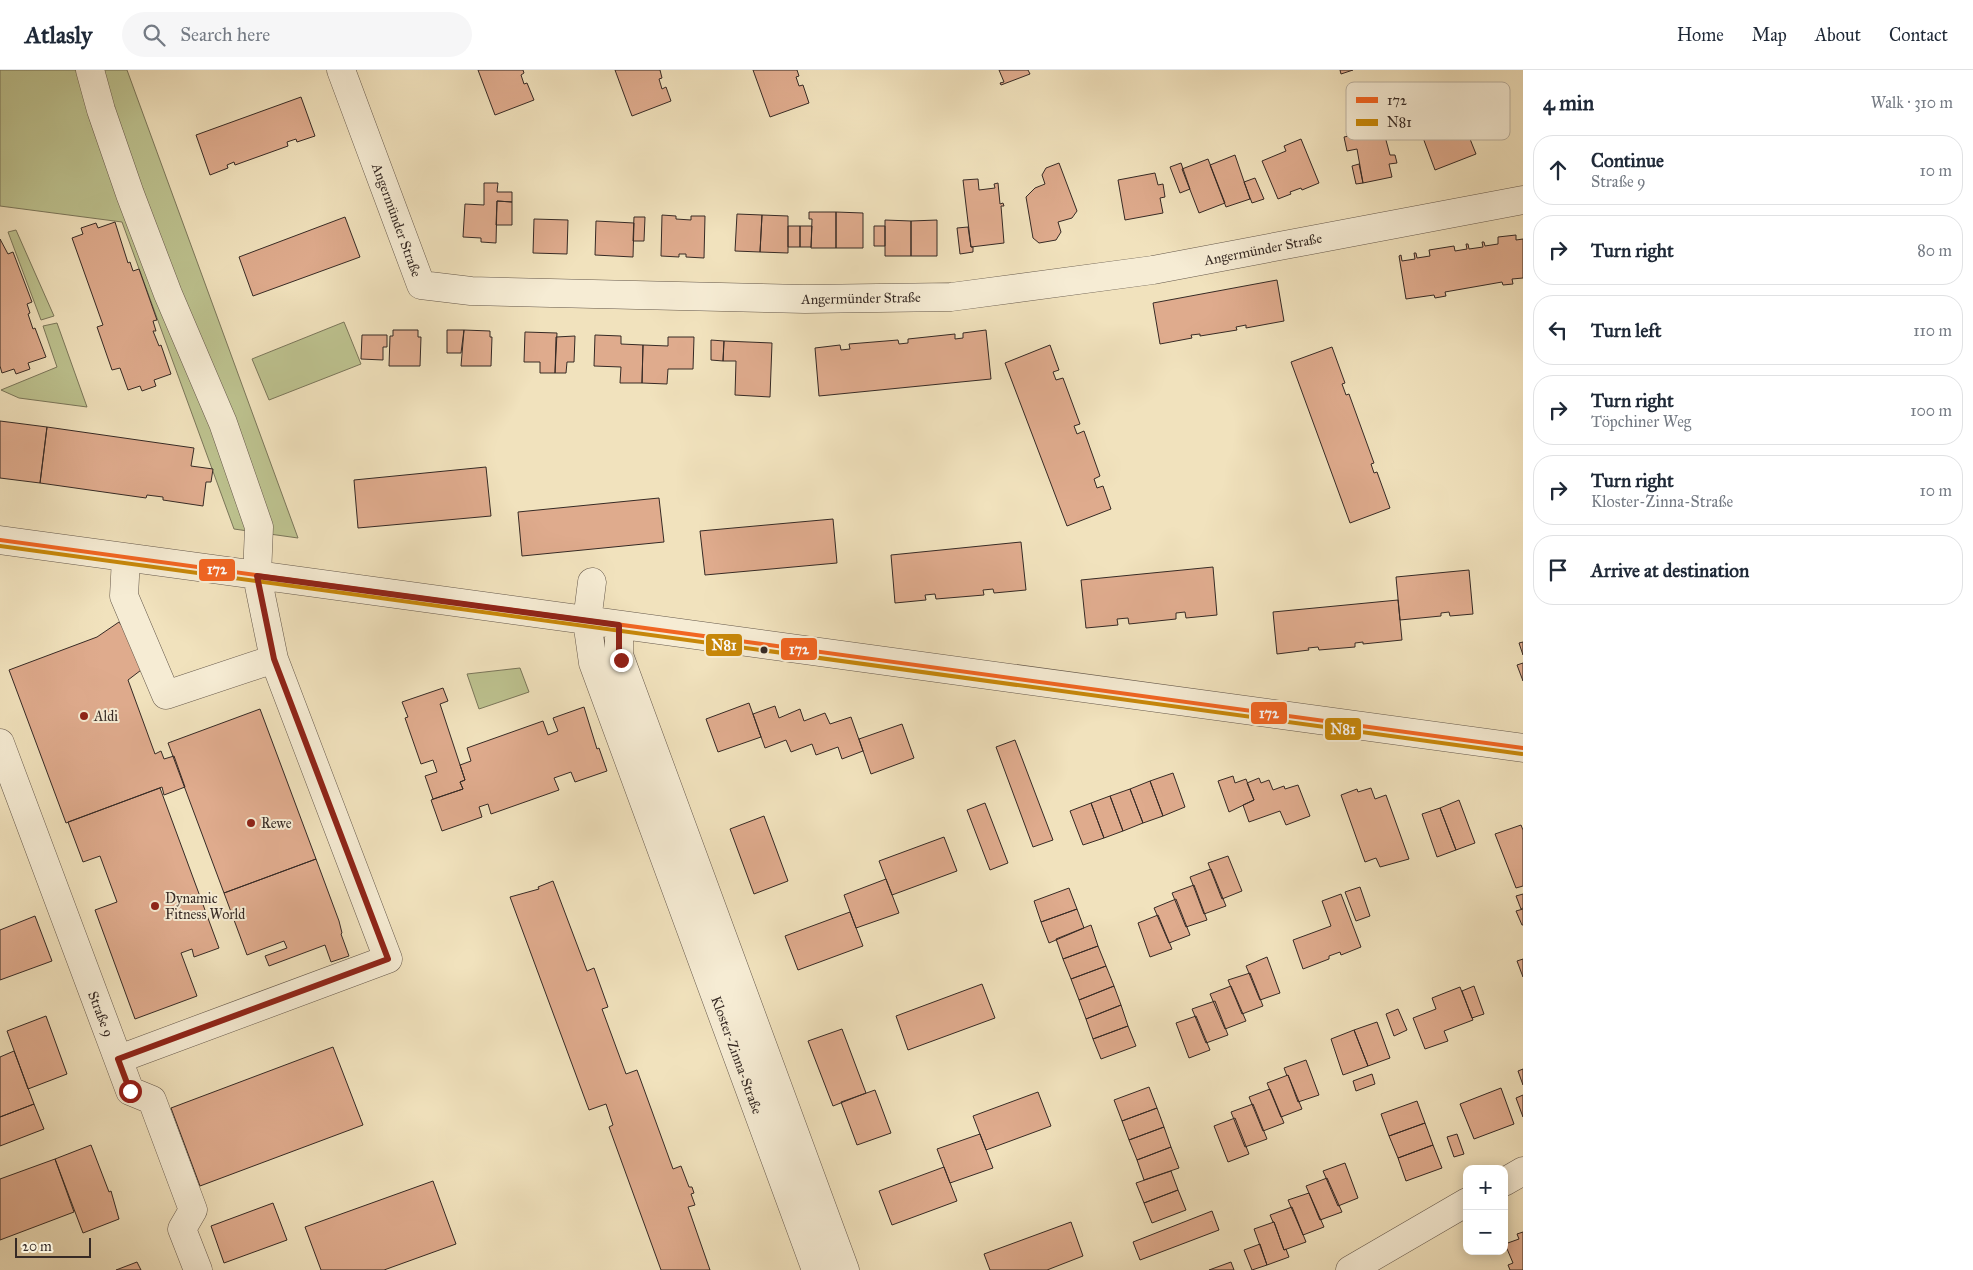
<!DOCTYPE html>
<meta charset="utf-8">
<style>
:root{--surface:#fff;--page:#f6f6f7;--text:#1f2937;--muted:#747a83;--line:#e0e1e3}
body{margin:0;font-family:"IM FELL Great Primer",serif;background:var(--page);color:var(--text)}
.controls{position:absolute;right:15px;bottom:15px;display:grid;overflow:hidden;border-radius:10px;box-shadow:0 2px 12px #0003}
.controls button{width:45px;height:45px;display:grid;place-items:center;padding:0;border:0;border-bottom:1px solid var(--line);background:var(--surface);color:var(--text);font:25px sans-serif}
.scale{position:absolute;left:15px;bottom:12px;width:76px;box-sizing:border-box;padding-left:5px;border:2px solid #362a25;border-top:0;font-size:14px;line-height:18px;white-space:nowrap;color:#362a25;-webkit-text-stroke:4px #f6ecd4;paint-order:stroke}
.stop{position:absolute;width:15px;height:15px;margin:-11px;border:4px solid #8f2418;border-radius:50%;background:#fff}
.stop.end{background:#8f2418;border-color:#fff;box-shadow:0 1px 5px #0008}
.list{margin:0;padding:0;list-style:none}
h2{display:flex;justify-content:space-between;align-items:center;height:65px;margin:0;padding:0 20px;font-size:21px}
h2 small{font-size:16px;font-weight:400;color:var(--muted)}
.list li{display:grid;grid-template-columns:32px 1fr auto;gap:15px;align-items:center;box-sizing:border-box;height:70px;margin:0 10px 10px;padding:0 10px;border:1px solid var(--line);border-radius:20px}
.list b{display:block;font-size:19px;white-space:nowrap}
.list p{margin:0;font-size:16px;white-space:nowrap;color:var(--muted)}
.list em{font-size:16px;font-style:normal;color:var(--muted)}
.icon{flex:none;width:28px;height:28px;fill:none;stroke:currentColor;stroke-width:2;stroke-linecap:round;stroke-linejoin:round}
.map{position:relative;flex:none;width:1523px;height:1200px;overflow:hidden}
header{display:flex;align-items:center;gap:30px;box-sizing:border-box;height:70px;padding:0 25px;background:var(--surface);border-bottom:1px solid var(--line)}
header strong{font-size:24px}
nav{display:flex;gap:28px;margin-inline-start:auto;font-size:18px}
.search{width:350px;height:45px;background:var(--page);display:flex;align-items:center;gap:12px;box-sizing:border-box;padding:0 18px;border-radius:28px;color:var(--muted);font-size:19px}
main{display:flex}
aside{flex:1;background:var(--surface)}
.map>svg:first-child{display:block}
.green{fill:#bdc28f;stroke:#7a765a}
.building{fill:#dfab8d;stroke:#362a25}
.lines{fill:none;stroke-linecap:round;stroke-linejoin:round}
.minor-casing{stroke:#65584b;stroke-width:29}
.minor{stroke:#f6ecd4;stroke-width:28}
.bus-1-casing{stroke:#f6ecd4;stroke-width:8}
.bus-2-casing{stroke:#f6ecd4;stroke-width:8}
.bus-1{stroke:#f26522;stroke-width:4}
.bus-2{stroke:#c78709;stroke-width:4}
.route{stroke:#8f2418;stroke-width:6}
.bus-dot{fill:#362a25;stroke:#f6ecd4;stroke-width:2}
.poi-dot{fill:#8f2418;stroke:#f6ecd4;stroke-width:2}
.labels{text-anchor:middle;stroke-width:4;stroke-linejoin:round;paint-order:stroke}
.street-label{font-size:14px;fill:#362a25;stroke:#f6ecd4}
.poi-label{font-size:14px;fill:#362a25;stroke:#f6ecd4;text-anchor:start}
.key{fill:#f6ecd4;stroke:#bcb2a0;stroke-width:1}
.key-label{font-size:14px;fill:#362a25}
.line-badge{stroke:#f6ecd4;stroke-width:2}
.badge-label{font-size:14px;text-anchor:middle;font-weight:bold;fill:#fff}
</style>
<header>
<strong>Atlasly</strong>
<div class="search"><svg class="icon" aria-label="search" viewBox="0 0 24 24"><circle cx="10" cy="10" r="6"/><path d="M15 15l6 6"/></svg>Search here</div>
<nav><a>Home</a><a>Map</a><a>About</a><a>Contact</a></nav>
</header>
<main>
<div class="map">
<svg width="1523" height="1200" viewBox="0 0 1523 1200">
<rect width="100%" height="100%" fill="#f1e2bd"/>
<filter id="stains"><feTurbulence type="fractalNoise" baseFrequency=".004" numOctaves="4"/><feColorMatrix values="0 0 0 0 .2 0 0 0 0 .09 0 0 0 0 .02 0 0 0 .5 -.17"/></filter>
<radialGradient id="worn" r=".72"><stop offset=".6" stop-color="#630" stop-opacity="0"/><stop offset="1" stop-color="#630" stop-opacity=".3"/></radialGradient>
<path class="green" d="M0,0H127L298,468L234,459L122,152L0,136Z
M16,160L54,246L41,250L8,162Z
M344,252L361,294L269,330L252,289Z
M57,253L87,337L19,328L1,320L57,297L43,256Z
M520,598L529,622L479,639L467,604Z"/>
<path class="building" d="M478,0H523L524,3L521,5L524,14L527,13L534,30L495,45Z
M615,0H660L662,8L659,9L662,19L666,17L671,31L632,46Z
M753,0H797L799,6L796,7L799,16L803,15L809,33L770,47Z
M999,0H1028L1030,4L1001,15L1000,13L1004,12Z
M1340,0H1353L1341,4Z
M301,27L315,66L297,72L296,69L287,72L288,76L235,95L234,92L227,95L228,98L210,105L196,65Z
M1462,49L1476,84L1435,100L1422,65Z
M1383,59L1390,85H1395L1397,93L1389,94L1392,107L1363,113L1357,79L1347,81L1344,67Z
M1301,69L1319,113L1302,120L1301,118L1290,122L1291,124L1278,129L1262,91L1286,81L1284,76Z
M1235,85L1250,129L1226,137L1210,95Z
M1208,89L1225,133L1199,143L1182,99Z
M1059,93L1077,141L1072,148L1058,152L1061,162L1056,170L1039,173L1033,168L1026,127L1035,118L1045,114L1042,105L1046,98Z
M1181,93L1190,119L1180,123L1170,97Z
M1359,94L1363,113L1356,114L1352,96Z
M1155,103L1158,115L1163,114L1165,127L1160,128L1163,143L1125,150L1118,110Z
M1255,108L1264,129L1252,133L1244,112Z
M978,109L979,120L995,118L994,114L998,113L1000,134L1003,133L1004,136H1001L1004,173L971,177L963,110Z
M484,113H498L497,122H512V132L497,131L496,173L481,172V168L463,167L465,134L484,135Z
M497,131L512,132V155H496Z
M809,142H836V178H811L812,149H809Z
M836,142L863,143V178H836Z
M737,144L762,145L760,182L735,181Z
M662,145L676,146V149L691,150V146H705L704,188L686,187V184H679V187L661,186Z
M762,145L788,146V183L760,182Z
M345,147L360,187L253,226L239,187Z
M634,147H645L644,171H633Z
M534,149L568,150L567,184L533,183Z
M885,150L911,151V186H885Z
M937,150V186H911V151Z
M596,151L634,153L633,187L595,185Z
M115,152L128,193L130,192L133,201L139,199L157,250L153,251L156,261H153L159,276L161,275L171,304L154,310L156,316L142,321L140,316L128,320L120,298L112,300L97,257L103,255L72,168L83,164L81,158L96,153L98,158Z
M788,156H800V177H788Z
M800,156H812L811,177H800Z
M874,156H885V176H874Z
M968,157L971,177H973V182L960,184L957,158Z
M1516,165V170L1523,169V208L1512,209L1513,214L1503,215L1502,212L1445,222L1446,226L1435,228L1434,225L1406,229L1399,186L1401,185L1402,191L1415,189L1414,183H1416L1417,188L1430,186L1429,180L1454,176L1455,181L1467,179L1466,174H1468L1469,179L1483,177L1482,172H1484L1485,176L1498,174V167Z
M0,169L8,184L13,182L32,232L27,234L30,243L28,244L33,259L35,258L46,287L28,293L30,299L16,304L14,299L2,303L0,296Z
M1277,210L1284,251L1246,258V255L1236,257L1237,260L1200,266V264L1191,265L1192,268L1160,274L1153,233Z
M393,260H418V267H421L420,296H389L390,266H393Z
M447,260H464L461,283H447Z
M464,260L490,261V267H492L491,296H461Z
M986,260L991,309L819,326L815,278L840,275L841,280L850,279L849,274L898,270L899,274L908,273V269L955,264V269L963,268V263Z
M525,262L557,263L555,303H540V292H524Z
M362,265H387V277H383V290L361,289Z
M595,265L621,266V274L643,275L642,313H620L621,297L594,296Z
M575,266L574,292H567L566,303H555L556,267Z
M668,267H694L693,299H668L667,314L642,313L643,275L668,276Z
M711,270L724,271L723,291L711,290Z
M724,271L772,273L770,327L735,325L736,291H723Z
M1050,275L1059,300L1053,302L1056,310L1063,308L1080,354L1074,356L1077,364L1084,361L1100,406L1094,409L1097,418L1103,416L1111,439L1067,456L1005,293Z
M1332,277L1345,313L1342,314L1346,325L1349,324L1374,393L1371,394L1374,403L1377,402L1390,438L1350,453L1291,292Z
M0,351L47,357L40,413L0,408Z
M47,357L194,378L191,396L213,399L211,412H206L203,436L163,430V427L147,425L146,428L40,413Z
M486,397L491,446L358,458L354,410Z
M659,428L664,472L522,486L518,442Z
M833,449L837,493L705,505L700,461Z
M1021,472L1026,520L994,523L993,519L983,520L984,525L936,529L935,524L925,525L926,530L895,533L891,485Z
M1213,497L1217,545L1186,548L1185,542L1176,543V549L1129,554L1128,548L1117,549L1118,555L1086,558L1081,510Z
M1469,500L1473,544L1450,546L1449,542L1441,543V546L1400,550L1396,507Z
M1398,530L1402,570L1363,574V572L1355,573V577L1319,580L1318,577L1308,578L1309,580L1277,584L1273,542Z
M119,552L149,594L128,610L155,684L161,681L164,689L174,686L185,717L164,725L162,717L66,753L9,600L97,567Z
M1523,572V585L1519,573Z
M1523,593V611L1517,595Z
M443,618L448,631L440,634L465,710L460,712L463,719L433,729L425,706L437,702L433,690L421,694L405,648L408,647L402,632Z
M749,633L761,667L718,682L706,649Z
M775,636L779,648L800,639L804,651L825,643L830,654L851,647L863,681L842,689L838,677L816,685L812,674L791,682L786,670L765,678L753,644Z
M584,637L597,679L599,678L607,701L575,712L571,702L554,708L559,720L491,744L488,734L479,737L482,747L442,761L431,730L463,719L460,712L465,710L460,695L471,691L467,678L543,651L548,665L558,661L553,648Z
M260,639L316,789L224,823L168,673Z
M902,654L914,688L871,704L859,669Z
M1015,670L1053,770L1033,777L996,677Z
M1173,703L1185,737L1163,746L1150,711Z
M1233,706L1235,713L1246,709L1254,730L1229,742L1218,711Z
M1259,708L1261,713L1269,710L1273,720L1284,716L1285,719L1298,715L1310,746L1286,755L1280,741L1249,752L1243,735L1254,730L1247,713Z
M1150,711L1163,746L1143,753L1130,719Z
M160,718L219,878L194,887L192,879L181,883L197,926L135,949L95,840L117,832L100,786L83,792L68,752Z
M1371,718L1375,729L1386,725L1409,789L1380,797L1376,788L1365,792L1341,725L1357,719L1358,722Z
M1130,719L1143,753L1123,761L1110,726Z
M1110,726L1123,761L1104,768L1091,733Z
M1459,730L1475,773L1456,780L1440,738Z
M985,733L1008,793L990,800L967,740Z
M1091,733L1104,768L1083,775L1070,741Z
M1440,738L1456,780L1437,787L1422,744Z
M764,746L788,811L754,824L730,759Z
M1521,755L1523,760V816L1516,818L1495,764Z
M944,767L957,801L892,825L879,791Z
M1228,786L1242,821L1222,829L1208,793Z
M316,789L339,851L342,863L341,864L349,886L331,892L325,875L269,896L265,886L287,878L284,871L247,885L224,823Z
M1211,799L1226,836L1204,844L1190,807Z
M886,809L899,843L856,858L844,825Z
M553,811L587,901L594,898L608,937L602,939L626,1004L637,1000L673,1099L681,1096L689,1117H692L694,1123L691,1124L695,1135L688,1137L710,1200H661L609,1057L613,1055L606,1034L589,1040L510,827L539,819L538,817Z
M1194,815L1207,850L1186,857L1172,823Z
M1360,817L1370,846L1356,851L1345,822Z
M1069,818L1077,839L1041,852L1034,831Z
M1341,824L1361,877L1341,885L1340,882L1329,886V889L1303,899L1293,870L1331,856L1322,831Z
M1523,824V838L1521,839L1516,826Z
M1176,829L1190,865L1169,873L1154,838Z
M1077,839L1084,858L1049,873L1041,852Z
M1523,839V855H1522L1516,841Z
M850,842L863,876L798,900L785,866Z
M1158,845L1172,879L1150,887L1138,853Z
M35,846L52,891L0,910V860Z
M1091,855L1098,876L1063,889L1056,869Z
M1098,876L1106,896L1071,909L1063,889Z
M1267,887L1280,923L1260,930L1246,896Z
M1523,889V907L1517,891Z
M1106,896L1114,916L1079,930L1071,909Z
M1250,903L1263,936L1242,944L1228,910Z
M982,914L995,948L908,980L896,946Z
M1114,916L1121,935L1086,949L1079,930Z
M1231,916L1246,951L1225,959L1210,924Z
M1474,916L1484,944L1472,948L1462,921Z
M1460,917L1473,950L1444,961L1448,971L1425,979L1413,948L1436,939L1432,928Z
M1215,931L1228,965L1206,973L1192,939Z
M1121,935L1128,956L1093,969L1086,949Z
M1398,939L1407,960L1394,966L1386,944Z
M46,946L67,1004L28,1019L7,961Z
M1196,946L1210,980L1189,988L1176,953Z
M1377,952L1390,988L1368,996L1354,960Z
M1128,956L1136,976L1101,989L1093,969Z
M842,959L866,1023L833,1036L808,971Z
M1354,960L1368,996L1343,1005L1331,969Z
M333,977L363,1055L200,1116L171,1038Z
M14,981L34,1034L0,1047V987Z
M1306,990L1319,1025L1298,1032L1288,1005L1287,1006L1284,998Z
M1523,999V1015L1518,1001Z
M1372,1004L1375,1014L1356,1021L1353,1011Z
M1288,1005L1302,1039L1281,1047L1267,1013Z
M1149,1017L1157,1038L1122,1051L1114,1030Z
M1501,1018L1514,1054L1474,1069L1460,1034Z
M1270,1019L1284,1053L1263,1061L1249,1027Z
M875,1020L891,1063L857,1075L841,1032Z
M1038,1022L1051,1056L986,1080L973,1046Z
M1523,1025V1047L1516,1028Z
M1417,1031L1425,1053L1389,1066L1381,1044Z
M34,1034L44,1059L0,1076V1047Z
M1253,1034L1267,1069L1245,1077L1231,1042Z
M1157,1038L1164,1057L1129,1070L1122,1051Z
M1235,1048L1249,1084L1228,1092L1214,1056Z
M1425,1053L1433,1075L1398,1088L1389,1066Z
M1164,1057L1171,1077L1137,1090L1129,1070Z
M980,1064L993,1098L950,1113L937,1079Z
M1457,1064L1464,1084L1454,1087L1447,1067Z
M91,1075L109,1122L111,1121L119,1149L83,1163L55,1089Z
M1433,1075L1442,1098L1406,1111L1398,1088Z
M1171,1077L1179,1098L1144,1110L1137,1090Z
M55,1089L74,1142L0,1170V1109Z
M1345,1093L1358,1128L1338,1136L1323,1101Z
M944,1097L957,1131L892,1155L879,1121Z
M1171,1101L1178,1120L1144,1133L1136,1113Z
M1327,1108L1342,1142L1320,1150L1306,1116Z
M433,1111L456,1174L384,1200H321L305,1157Z
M1178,1120L1186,1140L1152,1153L1144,1133Z
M1309,1123L1324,1157L1303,1165L1288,1130Z
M273,1133L287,1170L224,1193L211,1156Z
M1292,1137L1306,1172L1284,1180L1274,1152H1273L1270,1145Z
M1212,1141L1219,1160L1140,1190L1133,1172Z
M1071,1152L1083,1186L1047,1200H990L984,1184Z
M1274,1152L1284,1180L1286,1179L1289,1187L1267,1195L1254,1159Z
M1523,1162V1200H1510L1508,1195L1513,1193L1505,1174L1519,1169L1517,1164Z
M1260,1174L1267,1195L1252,1200L1244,1180Z
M137,1192L141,1200H116Z
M1231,1192L1234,1200H1209Z"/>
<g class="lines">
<g class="minor-casing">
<path id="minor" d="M90,0L101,40L130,124L168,224L223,353L259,457L257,506L274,589L388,889L119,989
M341,0L421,215L471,221L805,229L951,227L1153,200L1523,130
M0,470L1523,678
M126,488L124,526L166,625L274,589
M592,512L587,551L593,593L816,1200
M619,555V585L845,1200
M0,673L130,1021L152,1030L193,1140L182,1159L198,1200
M1504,1112L1523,1101
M1350,1200L1467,1132"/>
</g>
<use href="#minor" class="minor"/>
<g class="bus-1-casing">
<path id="bus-1" d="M0,470L1523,678"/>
</g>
<g class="bus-2-casing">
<path id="bus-2" d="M0,476L1522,684"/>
</g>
<use href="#bus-1" class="bus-1"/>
<use href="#bus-2" class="bus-2"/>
</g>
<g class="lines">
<path class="route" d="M130,1021L118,989L388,889L274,589L257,506L619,555V585L621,590"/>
</g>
<circle class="bus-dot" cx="764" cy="580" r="4.5"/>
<g class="poi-dot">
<circle cx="84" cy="646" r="5"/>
<circle cx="251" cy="753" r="5"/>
<circle cx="155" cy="836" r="5"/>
</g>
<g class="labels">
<g class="street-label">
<text transform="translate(397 150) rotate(70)" y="5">Angermünder Straße</text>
<text transform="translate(1263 179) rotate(-11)" y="5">Angermünder Straße</text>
<text transform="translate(861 228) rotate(-1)" y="5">Angermünder Straße</text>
<text transform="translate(101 944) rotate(69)" y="5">Straße 9</text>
<text transform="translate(737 985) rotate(70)" y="5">Kloster-Zinna-Straße</text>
</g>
<g class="poi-label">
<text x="94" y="651">Aldi</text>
<text x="261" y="758">Rewe</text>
<text x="165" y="833">Dynamic<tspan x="165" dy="16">Fitness World</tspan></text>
</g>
</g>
<rect x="1346" y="12" width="164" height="58" rx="8" class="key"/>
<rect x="1356" y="27" width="22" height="6" fill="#f26522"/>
<rect x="1356" y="49" width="22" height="7" fill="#c78709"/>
<g class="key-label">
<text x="1387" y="35">172</text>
<text x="1387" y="57">N81</text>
</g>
<g class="line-badge">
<rect x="198" y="488" width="38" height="24" rx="5" fill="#f26522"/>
<rect x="705" y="563" width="38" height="24" rx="5" fill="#c78709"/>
<rect x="780" y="567" width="38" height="24" rx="5" fill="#f26522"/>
<rect x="1250" y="631" width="38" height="24" rx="5" fill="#f26522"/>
<rect x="1324" y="647" width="38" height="24" rx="5" fill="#c78709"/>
</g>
<g class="badge-label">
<text x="217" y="504">172</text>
<text x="724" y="580">N81</text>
<text x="799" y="584">172</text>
<text x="1269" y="648">172</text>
<text x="1343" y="664">N81</text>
</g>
<rect width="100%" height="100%" filter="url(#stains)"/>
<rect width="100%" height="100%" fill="url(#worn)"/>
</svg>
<div class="controls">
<button>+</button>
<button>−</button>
</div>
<div class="scale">20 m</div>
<div class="stop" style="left:130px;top:1021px"></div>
<div class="stop end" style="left:621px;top:590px"></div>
</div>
<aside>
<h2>4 min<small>Walk · 310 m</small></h2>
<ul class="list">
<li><svg class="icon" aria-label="ahead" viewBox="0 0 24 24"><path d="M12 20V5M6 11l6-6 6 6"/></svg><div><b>Continue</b><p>Straße 9</p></div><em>10 m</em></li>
<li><svg class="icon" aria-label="right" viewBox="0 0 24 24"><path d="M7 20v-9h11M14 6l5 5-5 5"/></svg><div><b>Turn right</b></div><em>80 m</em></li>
<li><svg class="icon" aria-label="left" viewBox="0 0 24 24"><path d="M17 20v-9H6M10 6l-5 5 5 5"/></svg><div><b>Turn left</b></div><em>110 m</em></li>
<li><svg class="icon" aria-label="right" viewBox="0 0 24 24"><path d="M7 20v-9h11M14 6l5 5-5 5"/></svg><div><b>Turn right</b><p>Töpchiner Weg</p></div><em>100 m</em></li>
<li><svg class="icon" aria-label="right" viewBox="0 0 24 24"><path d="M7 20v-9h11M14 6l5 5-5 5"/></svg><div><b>Turn right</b><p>Kloster-Zinna-Straße</p></div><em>10 m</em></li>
<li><svg class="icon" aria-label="arrive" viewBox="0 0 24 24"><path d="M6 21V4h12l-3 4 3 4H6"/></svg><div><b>Arrive at destination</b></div></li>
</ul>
</aside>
</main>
